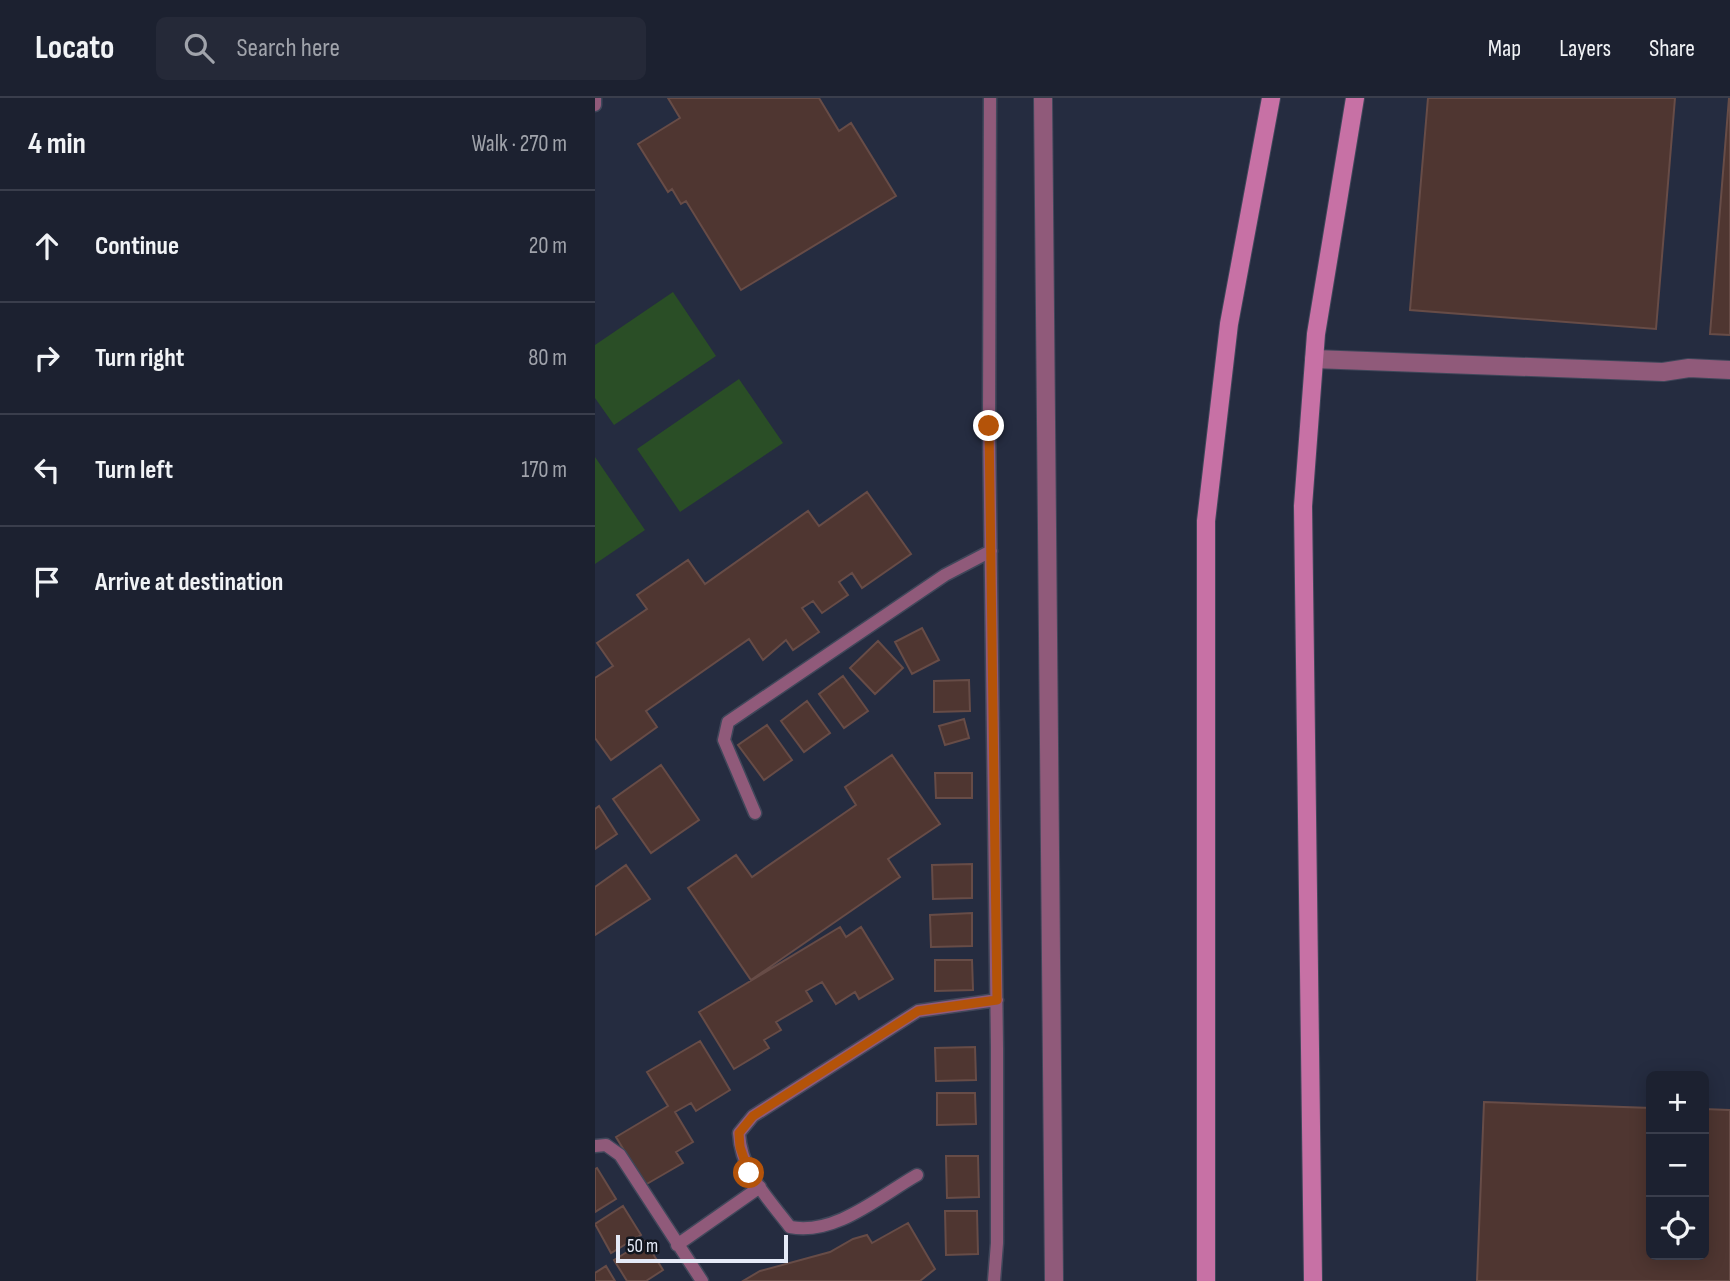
<!DOCTYPE html>
<meta charset="utf-8">
<style>
:root{--surface:#1c2130;--page:#252938;--text:#f1f3f6;--muted:#a0a3ab;--line:#3a3e4c}
body{margin:0;font-family:"Sofia Sans Condensed",sans-serif;background:var(--page);color:var(--text)}
.controls{position:absolute;right:21px;bottom:21px;display:grid;overflow:hidden;border-radius:10px;box-shadow:0 4px 18px #0003}
.controls button{width:63px;height:63px;display:grid;place-items:center;padding:0;border:0;border-bottom:2px solid var(--line);background:var(--surface);color:var(--text);font:35px sans-serif}
.scale{position:absolute;left:21px;bottom:18px;width:172px;box-sizing:border-box;padding-left:7px;border:4px solid #e5eaf7;border-top:0;font-size:19px;line-height:24px;white-space:nowrap;color:#e5eaf7;-webkit-text-stroke:5px #11151e;paint-order:stroke}
.stop{position:absolute;width:21px;height:21px;margin:-16px;border:5px solid #b45309;border-radius:50%;background:#fff}
.stop.end{background:#b45309;border-color:#fff;box-shadow:0 2px 7px #0008}
.list{margin:0;padding:0;list-style:none}
h2{display:flex;justify-content:space-between;align-items:center;height:91px;margin:0;padding:0 28px;font-size:30px}
h2 small{font-size:23px;font-weight:400;color:var(--muted)}
.list li{display:grid;grid-template-columns:46px 1fr auto;gap:21px;align-items:center;box-sizing:border-box;height:112px;padding:0 28px;border-top:2px solid var(--line)}
.list b{display:block;font-size:26px;white-space:nowrap}
.list em{font-size:23px;font-style:normal;color:var(--muted)}
.icon{flex:none;width:38px;height:38px;fill:none;stroke:currentColor;stroke-width:2;stroke-linecap:round;stroke-linejoin:round}
.map{position:relative;flex:none;width:1135px;height:1183px;overflow:hidden}
header{display:flex;align-items:center;gap:42px;box-sizing:border-box;height:98px;padding:0 35px;background:var(--surface);border-bottom:2px solid var(--line)}
header strong{font-size:33px}
nav{display:flex;gap:38px;margin-inline-start:auto;font-size:24px}
.search{width:490px;height:63px;background:var(--page);display:flex;align-items:center;gap:18px;box-sizing:border-box;padding:0 24px;border-radius:10px;color:var(--muted);font-size:26px}
main{display:flex}
aside{flex:1;background:var(--surface)}
.map>svg:first-child{display:block}
.green{fill:#2a4e26}
.building{fill:#4f3631;stroke:#674c47;stroke-width:2}
.lines{fill:none;stroke-linecap:round;stroke-linejoin:round}
.service-casing{stroke:#40475a;stroke-width:15}
.minor-casing{stroke:#40475a;stroke-width:20}
.secondary-casing{stroke:#40475a;stroke-width:20}
.service{stroke:#905a7a;stroke-width:12}
.minor{stroke:#905a7a;stroke-width:18}
.secondary{stroke:#c771a5;stroke-width:18}
.route{stroke:#b45309;stroke-width:9}
</style>
<header>
<strong>Locato</strong>
<div class="search"><svg class="icon" aria-label="search" viewBox="0 0 24 24"><circle cx="10" cy="10" r="6"/><path d="M15 15l6 6"/></svg>Search here</div>
<nav><a>Map</a><a>Layers</a><a>Share</a></nav>
</header>
<main>
<aside>
<h2>4 min<small>Walk · 270 m</small></h2>
<ul class="list">
<li><svg class="icon" aria-label="ahead" viewBox="0 0 24 24"><path d="M12 20V5M6 11l6-6 6 6"/></svg><div><b>Continue</b></div><em>20 m</em></li>
<li><svg class="icon" aria-label="right" viewBox="0 0 24 24"><path d="M7 20v-9h11M14 6l5 5-5 5"/></svg><div><b>Turn right</b></div><em>80 m</em></li>
<li><svg class="icon" aria-label="left" viewBox="0 0 24 24"><path d="M17 20v-9H6M10 6l-5 5 5 5"/></svg><div><b>Turn left</b></div><em>170 m</em></li>
<li><svg class="icon" aria-label="arrive" viewBox="0 0 24 24"><path d="M6 21V4h12l-3 4 3 4H6"/></svg><div><b>Arrive at destination</b></div></li>
</ul>
</aside>
<div class="map">
<svg width="1135" height="1183" viewBox="0 0 1135 1183">
<rect width="100%" height="100%" fill="#252c40"/>
<path class="green" d="M78,194L121,258L19,327L0,300V247Z
M144,281L188,345L85,414L42,351Z
M0,359L50,432L0,466Z"/>
<path class="building" d="M73,0H224L244,33L256,25L301,98L146,192L91,103L86,106L77,91L73,94L43,46L85,20Z
M833,0H1080L1061,231L815,212Z
M1134,0H1135V237L1115,236Z
M272,394L316,456L267,490L257,475L244,484L253,497L227,515L218,503L207,510L224,534L198,552L191,542L168,562L154,541L51,613L62,629L16,662L0,640V580L18,568L2,545L52,511L42,497L93,462L110,486L213,413L224,428Z
M327,530L344,562L317,576L300,544Z
M283,543L308,570L280,596L255,570Z
M248,578L273,613L249,630L224,596Z
M374,582L375,613L339,614V583Z
M212,603L235,635L209,654L186,623Z
M369,621L374,640L350,647L344,628Z
M172,627L197,662L169,682L143,647Z
M297,657L345,726L293,761L305,779L156,882L93,790L141,757L157,779L261,707L250,689Z
M66,667L104,722L56,755L18,701Z
M340,675H377V700H341Z
M4,708L22,736L0,751V711Z
M377,766V800L338,801L337,767Z
M31,767L55,801L0,837V789Z
M377,815V848L336,849L335,817Z
M245,829L251,839L266,829L298,881L264,901L260,894L241,906L227,884L211,893L217,903L181,924L186,932L169,942L174,950L139,971L104,914Z
M340,862H377L378,892L340,893Z
M105,943L135,992L101,1013L96,1005L80,1014L98,1044L81,1054L88,1065L50,1087L21,1039L73,1008L52,974Z
M380,949L381,982L341,983L340,950Z
M342,995H380L381,1026L342,1027Z
M889,1004L1056,1010V1157H1109V1011L1135,1012V1183H882Z
M351,1058H383L384,1099L352,1100Z
M2,1070L21,1101L0,1114V1071Z
M28,1108L46,1137L16,1155L0,1126Z
M350,1113H382L383,1156L351,1157Z
M313,1125L340,1171L325,1183H148L165,1173L235,1154L258,1141L272,1137L277,1145Z
M50,1143L68,1172L51,1183H32L19,1162Z
M11,1168L20,1183H0V1175Z"/>
<g class="lines">
<g class="service-casing">
<path id="service" d="M395,0L394,328L402,950V1145L399,1183
M0,7V0
M160,715L129,642L133,624L350,477L396,453
M0,1048L11,1047L25,1057L107,1183
M322,1077C285,1098 240,1138 195,1129C173,1100 146,1074 144,1035L158,1018L323,913L402,902
M82,1147L165,1089"/>
</g>
<g class="minor-casing">
<path id="minor" d="M448,0L459,1183
M719,261L1068,274L1094,270L1135,272"/>
</g>
<g class="secondary-casing">
<path id="secondary" d="M611,1183V423L634,226L676,0
M718,1183L708,408L721,236L760,0"/>
</g>
<use href="#service" class="service"/>
<use href="#minor" class="minor"/>
<use href="#secondary" class="secondary"/>
</g>
<g class="lines">
<path class="route" d="M154,1075L145,1049L144,1035L158,1018L323,913L402,902L394,328"/>
</g>
</svg>
<div class="controls">
<button>+</button>
<button>−</button>
<button><svg class="icon" aria-label="locate" viewBox="0 0 24 24"><circle cx="12" cy="12" r="6"/><path d="M12 2v4M12 18v4M2 12h4M18 12h4"/></svg></button>
</div>
<div class="scale">50 m</div>
<div class="stop" style="left:154px;top:1075px"></div>
<div class="stop end" style="left:394px;top:328px"></div>
</div>
</main>
